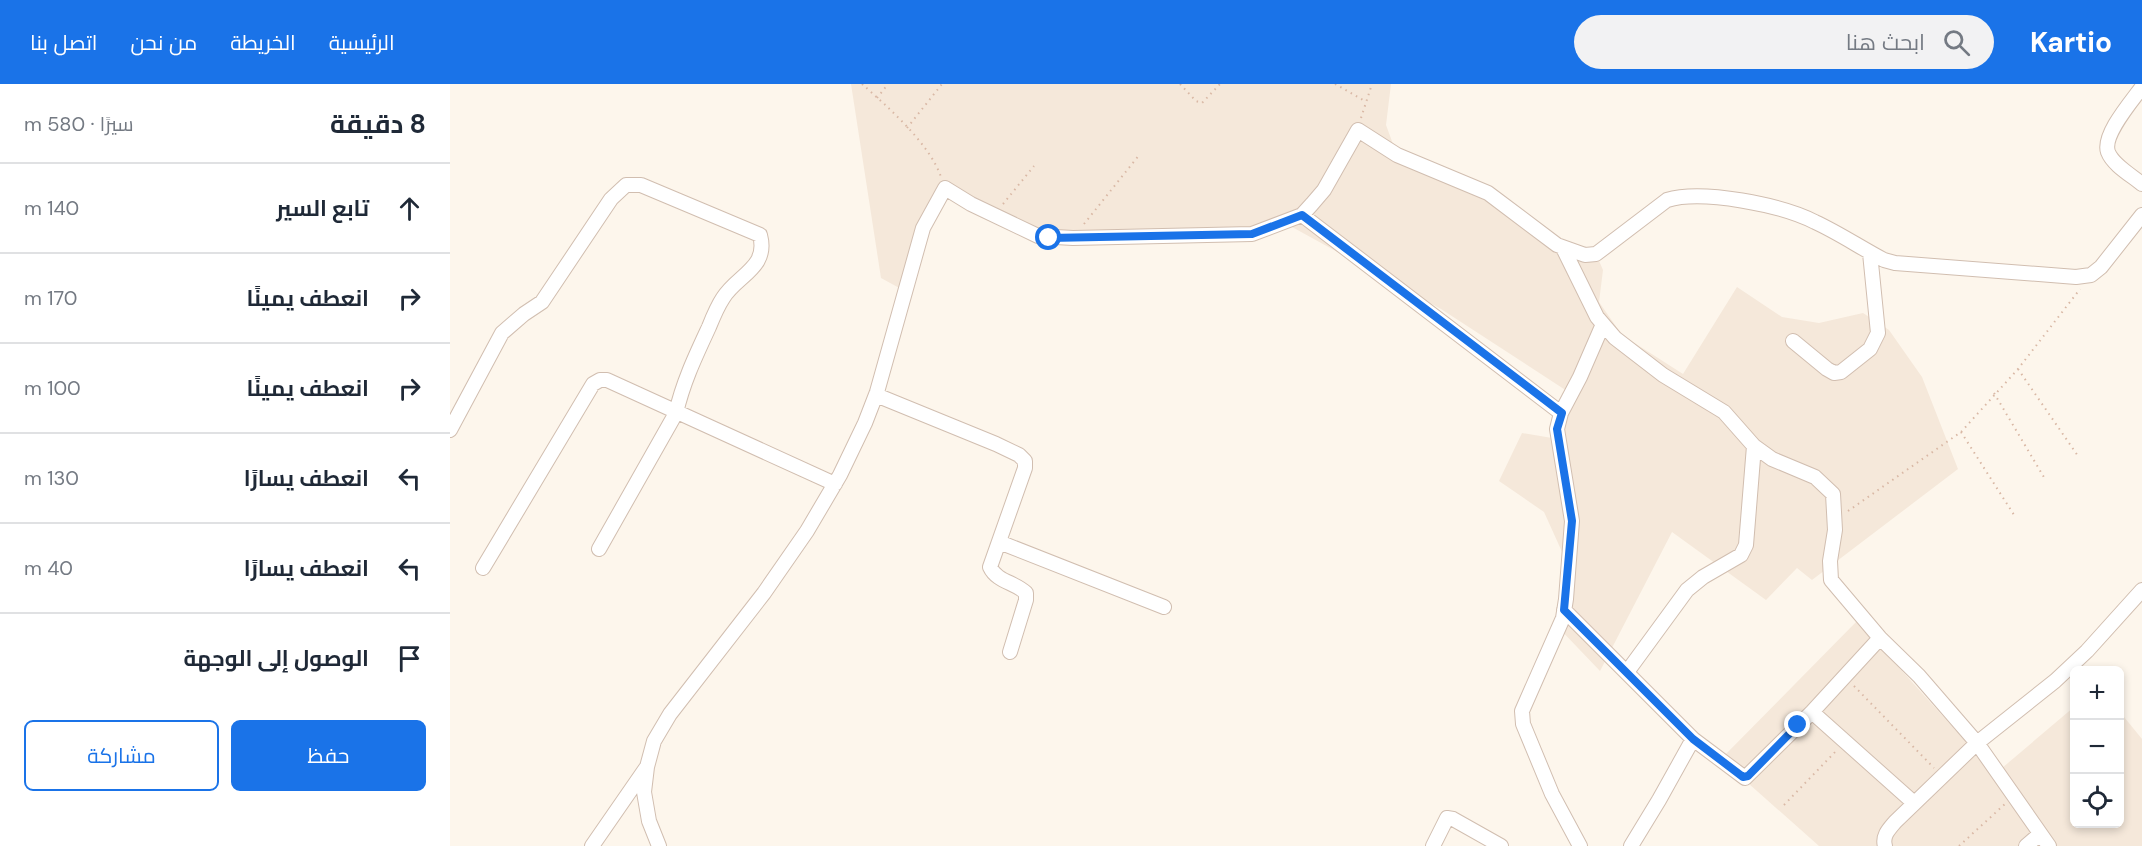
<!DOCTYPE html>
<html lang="ar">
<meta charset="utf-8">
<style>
:root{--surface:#fff;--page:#f2f2f3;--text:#1f2937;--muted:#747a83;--line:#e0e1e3;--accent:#1a73e8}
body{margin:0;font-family:"DM Sans",Cairo,sans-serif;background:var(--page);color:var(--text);direction:rtl}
.controls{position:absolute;right:18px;bottom:18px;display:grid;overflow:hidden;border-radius:9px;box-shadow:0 3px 9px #0003}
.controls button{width:54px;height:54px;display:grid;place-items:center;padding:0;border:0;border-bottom:2px solid var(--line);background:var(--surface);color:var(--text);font:30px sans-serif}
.stop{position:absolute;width:18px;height:18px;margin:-14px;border:4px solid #1a73e8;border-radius:50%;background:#fff}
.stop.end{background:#1a73e8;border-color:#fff;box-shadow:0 2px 6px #0008}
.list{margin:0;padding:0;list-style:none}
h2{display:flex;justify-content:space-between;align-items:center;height:78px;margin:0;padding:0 24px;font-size:26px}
h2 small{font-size:20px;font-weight:400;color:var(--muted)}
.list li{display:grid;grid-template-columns:39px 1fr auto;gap:18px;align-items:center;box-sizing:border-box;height:90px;padding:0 24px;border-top:2px solid var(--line)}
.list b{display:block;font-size:22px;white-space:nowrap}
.list em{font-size:20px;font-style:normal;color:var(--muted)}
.actions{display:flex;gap:12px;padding:18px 24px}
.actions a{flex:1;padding:14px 0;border:2px solid var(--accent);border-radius:9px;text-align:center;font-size:21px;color:var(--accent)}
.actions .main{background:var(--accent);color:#fff}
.icon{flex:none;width:33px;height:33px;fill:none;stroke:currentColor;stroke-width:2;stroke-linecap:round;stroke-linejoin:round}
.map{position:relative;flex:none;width:1692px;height:762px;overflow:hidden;direction:ltr}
header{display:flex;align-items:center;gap:36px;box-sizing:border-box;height:84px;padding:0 30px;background:var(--accent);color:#fff}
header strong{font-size:28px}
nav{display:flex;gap:33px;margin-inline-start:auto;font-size:21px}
.search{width:420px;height:54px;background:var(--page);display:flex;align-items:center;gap:15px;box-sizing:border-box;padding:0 21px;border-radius:33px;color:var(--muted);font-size:22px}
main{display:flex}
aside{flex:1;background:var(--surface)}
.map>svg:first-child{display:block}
.residential{fill:#f5e8da}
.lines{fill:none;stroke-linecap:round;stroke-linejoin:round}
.street-casing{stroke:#d1beb0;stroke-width:16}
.path{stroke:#d9b8a5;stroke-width:2;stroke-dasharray:1.5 4.5;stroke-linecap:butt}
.street{stroke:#fff;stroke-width:14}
.route{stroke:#1a73e8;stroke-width:8}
</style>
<header>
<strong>Kartio</strong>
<div class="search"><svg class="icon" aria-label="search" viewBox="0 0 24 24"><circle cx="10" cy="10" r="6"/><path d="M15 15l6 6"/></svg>ابحث هنا</div>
<nav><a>الرئيسية</a><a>الخريطة</a><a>من نحن</a><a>اتصل بنا</a></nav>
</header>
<main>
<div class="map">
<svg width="1692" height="762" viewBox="0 0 1692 762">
<rect width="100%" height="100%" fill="#fdf6ec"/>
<path class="residential" d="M401,0H941L936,41L947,71L1056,125L1102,166L1124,174L1146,170L1153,186L1149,218L1172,251L1233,290L1287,203L1332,233L1369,239L1413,229L1439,246L1472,293L1508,385L1362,496L1347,484L1316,516L1222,448L1150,587L1106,541L1113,470L1094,428L1049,397L1072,349L1108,355L1120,309L991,225L833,138L802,150H591L525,117L496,113L478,129L453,206L431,194Z
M1407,537L1545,690L1624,623V740H1670V628L1692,655V762H1369L1271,675Z"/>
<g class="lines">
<g class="street-casing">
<path id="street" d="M1692,3C1682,17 1652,51 1658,68C1663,81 1681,91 1692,100
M852,131L1111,329
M1113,164L1147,233L1165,254L1213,291L1274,328L1304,362L1322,375L1365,393L1383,410L1385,446L1380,477L1381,496L1430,554L1469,592L1527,659L1599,762
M1343,257L1377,285L1384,289L1391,288L1420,265L1428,249L1420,169
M426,311L546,360L569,371L575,377V384L540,483C547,498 565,498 576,509V516L560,568
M0,346L52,249L74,230L92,218L161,115L176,101H191L310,151C319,184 287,191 273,214C267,223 263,233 259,243C246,271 233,298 226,329L149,465
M549,458L714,523
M33,484L143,300L150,296H157L385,400
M1114,526L1243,655
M1177,588L1237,506L1253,493L1291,471L1296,461L1304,362
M1362,628L1464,719
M142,762L196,684
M209,762L199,737L194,708L197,683L204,657L220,630L314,509L357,447L390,391L415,339L427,308L473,144L495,104L521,120L588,152L623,154L802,150L852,131L862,120L874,106L908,46L947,71L1038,109L1107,161L1135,171L1146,170L1217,116C1252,105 1332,121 1365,138C1389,149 1411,164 1434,176L1445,179L1626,193L1641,191L1651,183L1692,131
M983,762L997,734L1003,735L1051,762
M1130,762L1102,710L1073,640L1072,627L1113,534L1116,515L1122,437L1107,345L1111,329L1130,293L1153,240
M1181,762L1209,716L1243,655L1295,694L1362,628L1430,554
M1435,762C1432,752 1439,745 1445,738L1527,659L1605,597L1637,567L1692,506
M1576,762L1590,750"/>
</g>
<path class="path" d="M412,0C438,23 480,60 491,93
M730,0L746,17L752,19L770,0
M885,0L915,17
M427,14L438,0
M911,34L922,0
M457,44L492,0
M553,120L584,82
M634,140L690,70
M1568,285L1628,372
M1544,309L1595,395
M1511,348L1566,434
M1398,427L1511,348L1568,285L1630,205
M1404,602L1484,684
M1334,721L1387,666
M1509,762L1555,720"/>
<use href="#street" class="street"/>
</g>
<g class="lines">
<path class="route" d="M599,154L802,150L852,131L1112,329L1107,345L1122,437L1114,526L1243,655L1293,693L1298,692L1348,641"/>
</g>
</svg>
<div class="controls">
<button>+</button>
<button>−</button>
<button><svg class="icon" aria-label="locate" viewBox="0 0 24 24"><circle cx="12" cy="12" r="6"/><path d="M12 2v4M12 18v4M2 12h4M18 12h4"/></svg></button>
</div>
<div class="stop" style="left:599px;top:154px"></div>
<div class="stop end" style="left:1348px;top:641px"></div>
</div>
<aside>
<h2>8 دقيقة<small>سيرًا · 580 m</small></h2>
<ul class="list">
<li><svg class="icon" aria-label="ahead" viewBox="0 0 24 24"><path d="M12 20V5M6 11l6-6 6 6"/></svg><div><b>تابع السير</b></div><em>140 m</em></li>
<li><svg class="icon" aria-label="right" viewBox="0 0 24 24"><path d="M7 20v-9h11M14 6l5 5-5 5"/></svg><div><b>انعطف يمينًا</b></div><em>170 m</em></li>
<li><svg class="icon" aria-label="right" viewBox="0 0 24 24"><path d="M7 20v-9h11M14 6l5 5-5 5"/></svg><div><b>انعطف يمينًا</b></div><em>100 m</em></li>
<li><svg class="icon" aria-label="left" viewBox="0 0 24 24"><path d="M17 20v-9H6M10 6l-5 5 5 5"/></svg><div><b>انعطف يسارًا</b></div><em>130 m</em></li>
<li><svg class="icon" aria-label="left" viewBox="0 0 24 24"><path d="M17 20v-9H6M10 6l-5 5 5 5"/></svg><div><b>انعطف يسارًا</b></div><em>40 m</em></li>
<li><svg class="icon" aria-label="arrive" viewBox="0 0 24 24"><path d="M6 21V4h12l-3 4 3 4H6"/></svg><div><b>الوصول إلى الوجهة</b></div></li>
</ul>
<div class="actions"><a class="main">حفظ</a><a>مشاركة</a></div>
</aside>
</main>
